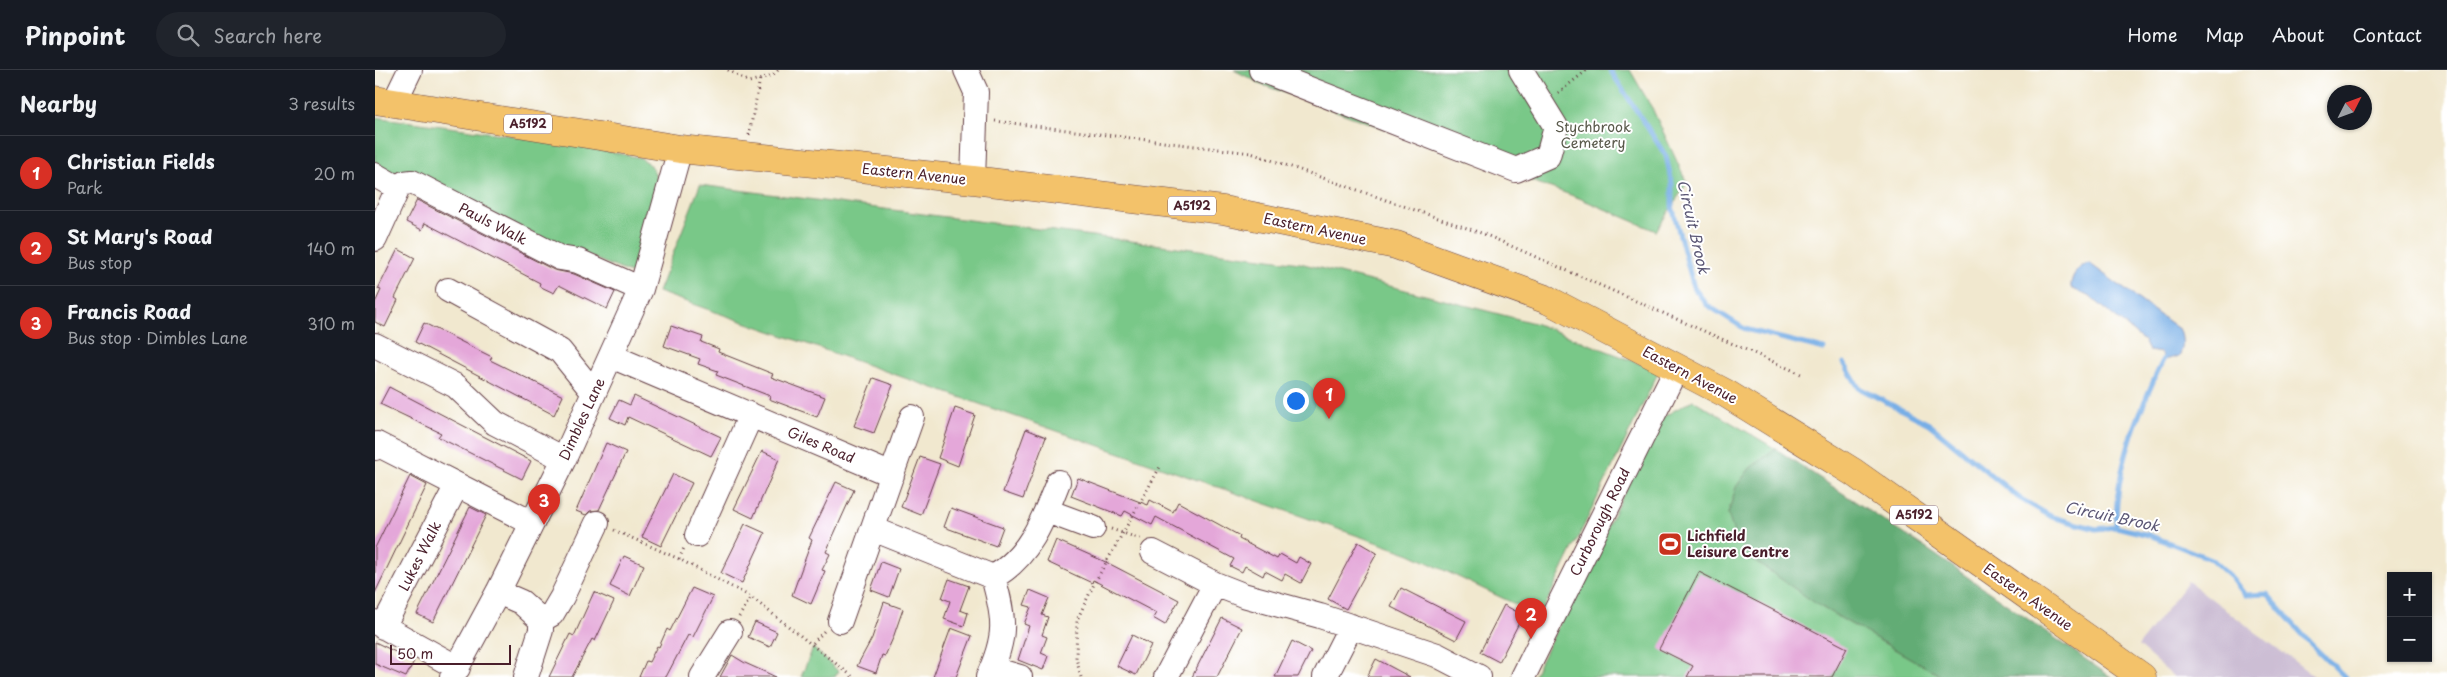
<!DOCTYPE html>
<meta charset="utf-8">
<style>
:root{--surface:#171b24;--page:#20242c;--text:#f1f3f6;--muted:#9ea1a6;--line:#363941;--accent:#d93025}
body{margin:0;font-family:"Playpen Sans",sans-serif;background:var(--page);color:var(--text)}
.controls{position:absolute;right:15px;bottom:15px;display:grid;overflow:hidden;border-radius:0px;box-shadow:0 1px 4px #0004}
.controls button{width:45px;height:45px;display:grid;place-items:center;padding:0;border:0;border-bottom:1px solid var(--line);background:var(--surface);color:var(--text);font:25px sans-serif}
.compass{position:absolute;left:1952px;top:15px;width:45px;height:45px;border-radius:50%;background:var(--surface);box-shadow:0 1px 4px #0004;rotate:48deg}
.scale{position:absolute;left:15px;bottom:12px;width:121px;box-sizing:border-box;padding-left:5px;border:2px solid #4a1f2b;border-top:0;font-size:14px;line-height:18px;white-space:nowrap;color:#4a1f2b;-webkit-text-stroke:4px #fff;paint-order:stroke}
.you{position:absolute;left:920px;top:330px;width:18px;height:18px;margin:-12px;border:4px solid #fff;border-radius:50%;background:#1a73e8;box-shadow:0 0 0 8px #1a73e833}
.badge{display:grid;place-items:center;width:32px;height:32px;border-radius:50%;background:var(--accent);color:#fff;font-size:16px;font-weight:700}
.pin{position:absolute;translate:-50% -41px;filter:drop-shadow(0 1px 2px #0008)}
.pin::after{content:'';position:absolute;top:26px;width:18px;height:15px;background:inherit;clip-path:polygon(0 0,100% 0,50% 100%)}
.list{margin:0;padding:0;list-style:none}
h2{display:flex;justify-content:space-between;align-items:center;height:65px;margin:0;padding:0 20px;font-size:21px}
h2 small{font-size:16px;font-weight:400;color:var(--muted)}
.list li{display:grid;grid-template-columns:32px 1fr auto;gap:15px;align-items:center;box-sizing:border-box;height:75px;padding:0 20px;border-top:1px solid var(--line)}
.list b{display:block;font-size:19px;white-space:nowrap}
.list p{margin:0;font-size:16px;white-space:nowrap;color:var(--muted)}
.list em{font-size:16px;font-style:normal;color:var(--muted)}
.icon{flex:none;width:28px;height:28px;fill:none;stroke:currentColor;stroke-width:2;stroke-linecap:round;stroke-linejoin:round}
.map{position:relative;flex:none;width:2072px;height:607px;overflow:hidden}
header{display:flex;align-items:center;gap:30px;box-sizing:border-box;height:70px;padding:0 25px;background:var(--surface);border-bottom:1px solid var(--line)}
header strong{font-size:24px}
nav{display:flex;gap:28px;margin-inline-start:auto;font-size:18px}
.search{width:350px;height:45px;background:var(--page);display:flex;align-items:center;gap:12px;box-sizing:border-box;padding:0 18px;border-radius:28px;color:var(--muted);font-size:19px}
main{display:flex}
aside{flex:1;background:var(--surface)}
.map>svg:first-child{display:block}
.industrial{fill:#ccbed4}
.green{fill:#79c888;stroke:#62745a}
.forest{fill:#62ac74;stroke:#566650}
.water{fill:#77aee6;stroke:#606688}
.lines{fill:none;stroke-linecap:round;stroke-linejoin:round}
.stream{stroke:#77aee6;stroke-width:5}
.building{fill:#e4a7d9}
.minor-casing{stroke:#633d44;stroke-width:26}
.highway-casing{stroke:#633d44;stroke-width:29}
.path{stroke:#633d44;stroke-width:3;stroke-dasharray:1 4;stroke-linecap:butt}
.minor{stroke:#fff;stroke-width:24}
.highway{stroke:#f3c26a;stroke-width:28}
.labels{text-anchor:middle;stroke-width:4;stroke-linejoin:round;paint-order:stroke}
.shield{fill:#fff;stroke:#80626b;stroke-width:1}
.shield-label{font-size:12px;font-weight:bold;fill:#4a1f2b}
.park-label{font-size:14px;fill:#5a5a4c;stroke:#fff}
.street-label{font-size:14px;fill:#4a1f2b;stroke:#fff}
.poi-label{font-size:14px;font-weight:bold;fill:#4a1f2b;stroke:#fff;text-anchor:start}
.water-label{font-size:15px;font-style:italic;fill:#5c5876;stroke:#fff}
</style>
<header>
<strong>Pinpoint</strong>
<div class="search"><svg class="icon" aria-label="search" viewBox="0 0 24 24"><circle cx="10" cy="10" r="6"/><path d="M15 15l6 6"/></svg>Search here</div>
<nav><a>Home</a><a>Map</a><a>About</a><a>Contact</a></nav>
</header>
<main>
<aside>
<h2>Nearby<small>3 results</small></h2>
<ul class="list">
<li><span class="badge">1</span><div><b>Christian Fields</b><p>Park</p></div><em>20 m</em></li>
<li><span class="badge">2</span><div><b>St Mary's Road</b><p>Bus stop</p></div><em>140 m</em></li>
<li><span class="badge">3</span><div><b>Francis Road</b><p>Bus stop · Dimbles Lane</p></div><em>310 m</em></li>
</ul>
</aside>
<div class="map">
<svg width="2072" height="607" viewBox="0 0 2072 607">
<rect width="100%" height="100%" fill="#fff"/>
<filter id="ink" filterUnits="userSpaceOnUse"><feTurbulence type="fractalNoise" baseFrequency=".02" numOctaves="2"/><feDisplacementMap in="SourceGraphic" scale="10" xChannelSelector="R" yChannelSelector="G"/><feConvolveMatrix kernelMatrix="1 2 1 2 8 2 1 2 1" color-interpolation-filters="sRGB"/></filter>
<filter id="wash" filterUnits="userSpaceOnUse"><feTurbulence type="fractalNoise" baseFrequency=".0096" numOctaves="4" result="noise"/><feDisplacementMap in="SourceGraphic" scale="20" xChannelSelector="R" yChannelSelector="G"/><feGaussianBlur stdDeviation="1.12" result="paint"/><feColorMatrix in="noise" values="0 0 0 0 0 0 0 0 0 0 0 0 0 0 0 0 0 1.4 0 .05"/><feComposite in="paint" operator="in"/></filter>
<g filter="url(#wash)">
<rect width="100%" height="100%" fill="#f1e8cf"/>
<path class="industrial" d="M1813,511L1940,607H1799L1763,576Z"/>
<path class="green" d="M859,0H1255L1277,38L1312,113L1281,161L1204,128L888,15Z
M0,47L192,73L266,88L277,97L283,111L260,205L0,100Z
M325,115L925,193L1159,253L1284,301L1165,546L1035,484L283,222Z
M1318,330L1401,379C1370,402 1364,406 1353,444L1443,535L1568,607H1158L1286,348Z
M438,578L463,601L460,607H426Z"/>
<path class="forest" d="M1401,379L1561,485L1736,607H1568L1443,535L1373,486L1359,463L1353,444L1361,417L1375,398Z"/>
<path class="water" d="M1714,193L1805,260C1808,270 1809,277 1804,286L1790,290L1786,283L1774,281L1769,271L1717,228L1696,218C1695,207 1703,196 1714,193Z"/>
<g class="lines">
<path class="stream" d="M1235,0L1291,86L1297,113V136L1319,218L1332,235L1370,259L1449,279
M1469,293L1484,318L1554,354L1644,428L1677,447L1721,459L1741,457L1774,465L1836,489L1857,508L1870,525L1892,524L1935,573L1970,607
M1741,457C1740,398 1764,341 1789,288"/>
</g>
<g id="blocks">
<path class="building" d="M42,130L179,200L199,204L240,222L232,239L184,215L179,223L164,216L165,213L50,153L47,160L31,152Z
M23,179L40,188L20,228L23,230L10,257L0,252V233L6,220L3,219Z
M49,253L117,287L115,290L188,326L179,345L40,272Z
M296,256L328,267L326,272L344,279L343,282L398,304L396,307L450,327L442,347L394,329L395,326L341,305L343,301L323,294L325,289L289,276Z
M498,308L518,315L499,363L479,356Z
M14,317L156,391L147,409L63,367L66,363L5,334Z
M259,326L346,367L336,386L253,347L250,355L235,348L244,330L255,335Z
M580,338L600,345L583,396L563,388Z
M651,359L671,367L648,429L628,422Z
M231,373L251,382L224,440L215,441L211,445L201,441Z
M387,381L404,389L378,448L359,439Z
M545,387L565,394L546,445L526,437Z
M298,404L317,413L286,476L267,467Z
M35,406L52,415L0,523V478Z
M703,408L773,435L775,430L798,442L803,432L865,466L864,469L902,489L905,484L921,493L924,487L936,494L926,513L910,504L907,510L890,501L888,506L870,496L867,502L855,496L859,489L781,447L777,455L750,441L747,446L696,426Z
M461,412L479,420L451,482L455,484L447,500L450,501L436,534L417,525L437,470L434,468Z
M95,437L111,445L58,552L42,544Z
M576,438L628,457L621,476L569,457Z
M370,454L390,463L367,513L346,503Z
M681,470L733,493L804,530L790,555L778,548L781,543L718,510L717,513L672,492Z
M983,472L1002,483L971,539L953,529Z
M249,486L269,495L255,526L235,516Z
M506,492L524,499L514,527L496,520Z
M1324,502L1472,578L1457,607H1312L1318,596L1284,579Z
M574,509L594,516L585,540L593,543L589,556L569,549L575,531L567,528Z
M317,518L338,527L318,567L313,565L291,607H264L271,591L274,592L282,576L284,577L292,559L295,561Z
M1026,518L1091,551L1081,570L1016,537Z
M655,520L674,528L667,545L673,547L667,565L672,567L666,583L673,586L668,600L643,590L654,556L649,554L656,537L649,535Z
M219,522L239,531L220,571L217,569L197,607H174L195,564L199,566Z
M509,532L528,539L518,568L510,586L507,585L501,603L482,596L497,568Z
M1129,535L1148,545L1124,592L1105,582Z
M847,548L867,558L842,607H817Z
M380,552L402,562L395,577L373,567Z
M576,558L597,566L581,607H558Z
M757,565L776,575L761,605L742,596Z
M917,571L936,581L923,607H900Z
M0,572L39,591L31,607L0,594Z
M357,585L370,593L401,607H345Z
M1001,589L1035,607H992Z"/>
</g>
</g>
<g filter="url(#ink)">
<use href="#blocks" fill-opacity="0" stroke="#633d44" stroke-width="1"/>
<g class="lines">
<g class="minor-casing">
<path id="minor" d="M591,0L601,22L598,110
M886,0L1141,100L1173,86L1181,57L1146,0
M19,33L35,0
M0,105L23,118
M0,169L23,118L29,113L37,112L185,188L203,191L266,219
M73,220L185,281L219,323
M0,275L81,316L120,353L189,389
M236,286L517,405
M0,378L2,374L157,453
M672,441L718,458
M498,459L618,507C654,488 669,448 683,412
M322,465L376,345
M778,482L840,514L868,525L945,546L1062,585L1104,607
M123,522L146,532L166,550V560L151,607
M166,550L177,544L187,527L222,453
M465,551L537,347
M0,552L83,598
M8,557L82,415
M617,599L645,607
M77,607L123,522L189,389L266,219L305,79
M327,607L355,562
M613,607C632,566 630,549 618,507
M791,607L840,514
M950,607L976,556
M1148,607L1302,297"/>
</g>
<g class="highway-casing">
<path id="highway" d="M0,30L305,79L598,110L848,140L1021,175L1173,230L1352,324L1478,402L1767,607"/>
</g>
<path class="path" d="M353,0L374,12L398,5L403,0
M1183,23L1212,0
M620,51L876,83L1109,164L1426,304
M374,65L385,9
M736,459L766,469
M239,460L304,489L376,527L478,607
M304,489L309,478
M364,547L376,527
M438,573L449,561
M706,607L701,588L702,550L719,514L785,397"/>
<use href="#minor" class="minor"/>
<use href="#highway" class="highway"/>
</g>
</g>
<defs>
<g id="stadium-square" transform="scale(1.25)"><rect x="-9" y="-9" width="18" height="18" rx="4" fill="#c8321e" stroke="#fff"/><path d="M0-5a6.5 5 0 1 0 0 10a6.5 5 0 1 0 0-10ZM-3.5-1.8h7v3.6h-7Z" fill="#fff"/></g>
</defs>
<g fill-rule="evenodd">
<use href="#stadium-square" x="1295" y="474"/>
</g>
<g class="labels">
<g class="shield">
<rect x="129" y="44.5" width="48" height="19" rx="4"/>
<rect x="793" y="126.5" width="48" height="19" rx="4"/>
<rect x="1515" y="435.5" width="48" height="19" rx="4"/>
</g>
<g class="shield-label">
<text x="153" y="58">A5192</text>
<text x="817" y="140">A5192</text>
<text x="1539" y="449">A5192</text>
</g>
<g class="park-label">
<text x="1218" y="62">Stychbrook<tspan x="1218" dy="16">Cemetery</tspan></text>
</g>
<g class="street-label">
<text transform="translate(539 104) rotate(6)" y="5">Eastern Avenue</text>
<text transform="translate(118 154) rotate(27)" y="5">Pauls Walk</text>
<text transform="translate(940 159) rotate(12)" y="5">Eastern Avenue</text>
<text transform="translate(1315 305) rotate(28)" y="5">Eastern Avenue</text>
<text transform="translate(207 349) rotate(-65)" y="5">Dimbles Lane</text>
<text transform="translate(446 375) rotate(23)" y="5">Giles Road</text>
<text transform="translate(1225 452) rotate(-64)" y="5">Curborough Road</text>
<text transform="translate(45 486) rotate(-63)" y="5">Lukes Walk</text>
<text transform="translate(1653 527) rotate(35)" y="5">Eastern Avenue</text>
</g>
<g class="poi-label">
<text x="1312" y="471">Lichfield<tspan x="1312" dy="16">Leisure Centre</tspan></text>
</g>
<g class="water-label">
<text transform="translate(1318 157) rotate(77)" y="5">Circuit Brook</text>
<text transform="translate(1737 447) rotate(12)" y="5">Circuit Brook</text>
</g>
</g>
</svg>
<div class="controls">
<button>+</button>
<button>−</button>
</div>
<svg class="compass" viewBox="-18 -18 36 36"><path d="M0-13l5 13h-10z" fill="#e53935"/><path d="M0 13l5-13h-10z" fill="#9ea1a6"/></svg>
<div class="scale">50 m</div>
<div class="you"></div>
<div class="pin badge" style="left:954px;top:349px">1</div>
<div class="pin badge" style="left:1156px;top:569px">2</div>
<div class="pin badge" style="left:169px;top:455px">3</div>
</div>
</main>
